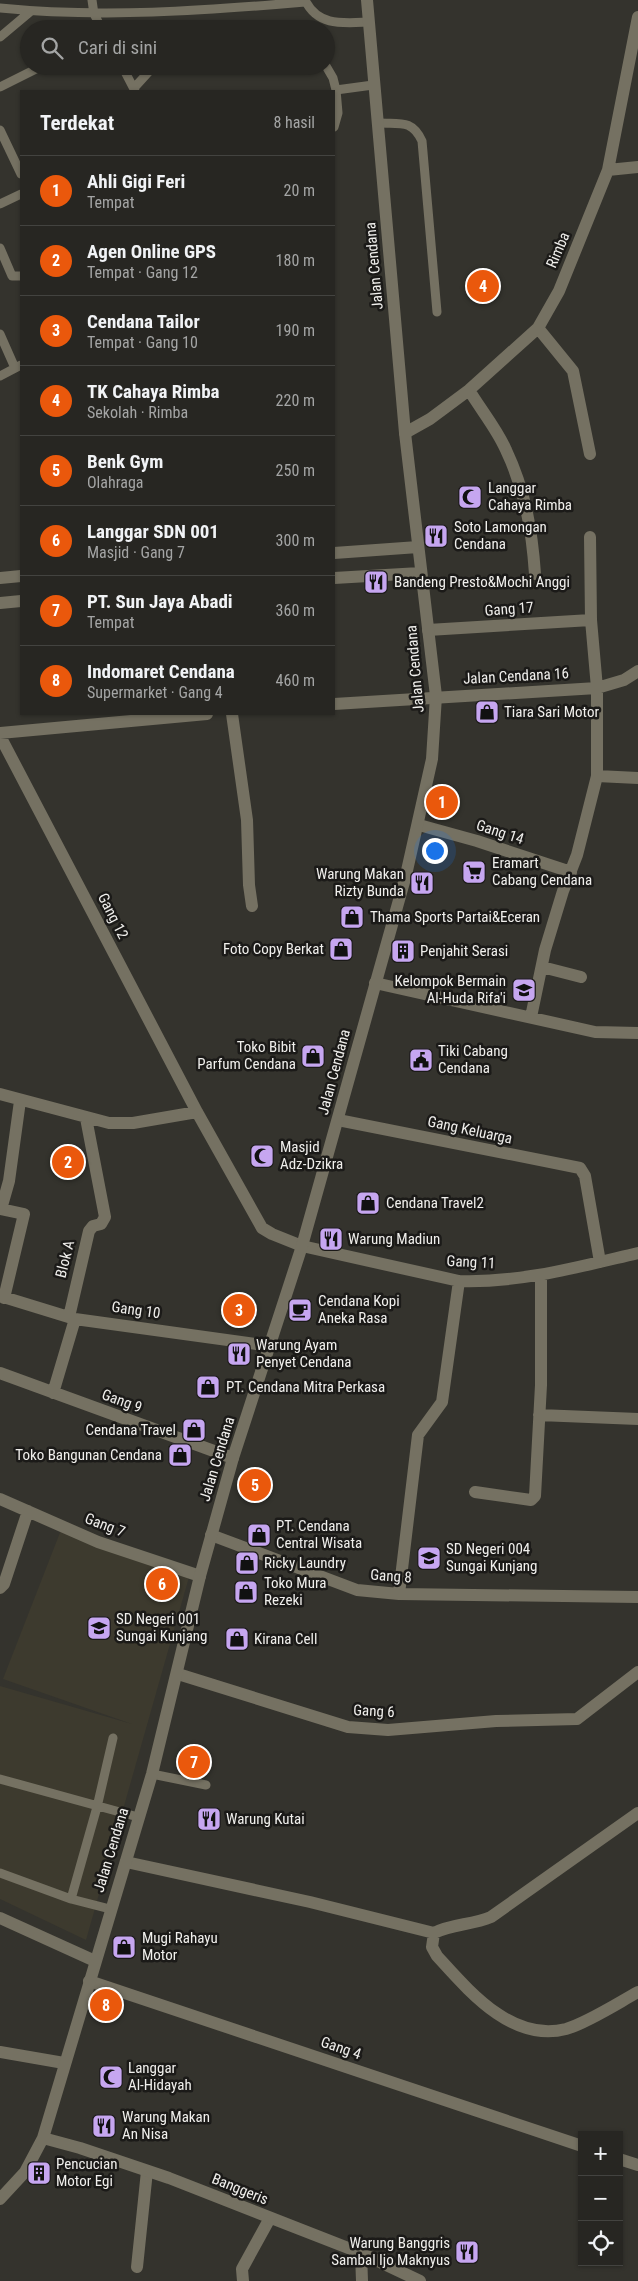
<!DOCTYPE html>
<html lang="id">
<meta charset="utf-8">
<style>
:root{--surface:#272622;--page:#2f2e2a;--text:#f1f3f6;--muted:#a4a5a5;--line:#434340;--accent:#ea580c}
body{margin:0;font-family:"Roboto Condensed",sans-serif;background:var(--page);color:var(--text)}
.controls{position:absolute;right:15px;bottom:15px;display:grid;overflow:hidden;border-radius:0px;box-shadow:0 1px 4px #0004}
.controls button{width:45px;height:45px;display:grid;place-items:center;padding:0;border:0;border-bottom:1px solid var(--line);background:var(--surface);color:var(--text);font:25px sans-serif}
.you{position:absolute;left:434px;top:850px;width:18px;height:18px;margin:-12px;border:4px solid #fff;border-radius:50%;background:#1a73e8;box-shadow:0 0 0 8px #1a73e833}
.badge{display:grid;place-items:center;width:32px;height:32px;border-radius:50%;background:var(--accent);color:#fff;font-size:16px;font-weight:700}
.pin{position:absolute;translate:-50% -50%;border:2px solid #fff;box-shadow:0 1px 5px #0006}
.list{margin:0;padding:0;list-style:none}
h2{display:flex;justify-content:space-between;align-items:center;height:65px;margin:0;padding:0 20px;font-size:21px}
h2 small{font-size:16px;font-weight:400;color:var(--muted)}
.list li{display:grid;grid-template-columns:32px 1fr auto;gap:15px;align-items:center;box-sizing:border-box;height:70px;padding:0 20px;border-top:1px solid var(--line)}
.list b{display:block;font-size:19px;white-space:nowrap}
.list p{margin:0;font-size:16px;white-space:nowrap;color:var(--muted)}
.list em{font-size:16px;font-style:normal;color:var(--muted)}
.icon{flex:none;width:28px;height:28px;fill:none;stroke:currentColor;stroke-width:2;stroke-linecap:round;stroke-linejoin:round}
.map{position:relative;flex:none;width:638px;height:2281px;overflow:hidden}
.search{position:absolute;background:var(--surface);box-shadow:0 1px 4px #0004;left:20px;top:20px;width:315px;height:55px;display:flex;align-items:center;gap:12px;box-sizing:border-box;padding:0 18px;border-radius:28px;color:var(--muted);font-size:19px}
.panel{position:absolute;background:var(--surface);box-shadow:0 1px 4px #0004;left:20px;top:90px;width:315px;height:625px;border-radius:0px}
.map>svg:first-child{display:block}
.built{fill:#3d3a2e}
.lines{fill:none;stroke-linecap:round;stroke-linejoin:round}
.service{stroke:#757162;stroke-width:9}
.minor{stroke:#757162;stroke-width:12}
.tertiary{stroke:#757162;stroke-width:12}
.labels{text-anchor:middle;stroke-width:5;stroke-linejoin:round;paint-order:stroke}
.street-label{font-size:15px;fill:#f0efec;stroke:#1b1a18}
.poi-label{font-size:15px;fill:#f0efec;stroke:#1b1a18;text-anchor:start}
</style>
<div class="map">
<svg width="638" height="2281" viewBox="0 0 638 2281">
<rect width="100%" height="100%" fill="#34332d"/>
<path class="built" d="M61,1530L189,1577L86,1940L0,1899V1686L132,1724L3,1679Z"/>
<g class="lines">
<path class="service" d="M92,0L94,14L102,29
M305,0C318,27 344,23 369,22
M0,8C101,18 204,11 305,2
M0,37L31,11
M122,66L135,91
M326,66L333,78L336,90L373,85
M0,87L42,66
M134,88L154,66
M378,123C400,124 412,119 422,141L437,312
M334,127L338,113L336,90
M0,130L21,174
M0,204L21,194
M0,248L12,276H21
M0,334L15,368
M0,376L21,365
M152,1774L206,1785
M0,1779L138,1817
M0,1873L71,1899L110,1909
M71,1899L97,1807L113,1738"/>
<path class="minor" d="M608,170L638,167
M538,328L573,371L590,454
M469,390C481,410 497,429 506,450C525,490 532,530 535,574
M405,433L430,419L469,390L538,328L559,291L608,170L638,17
M428,630L591,620
M334,704L597,688L624,680L638,671
M232,714L247,820L249,885L252,906
M0,733L207,714
M0,736L197,1112L262,1228L272,1234L302,1246L459,1281C521,1283 578,1267 638,1253
M597,776L638,778
M419,825L477,841L571,872
M542,967L581,977
M375,983L595,1032L638,1033
M531,1017L545,950L563,891L577,855L597,776V688L591,620L590,537
M0,1094L109,1123H133L197,1112
M338,1120L580,1168L585,1176L600,1262
M0,1296L75,1319L270,1346
M4,1298L24,1214L1,1209L9,1181L20,1101
M69,1317L89,1231L93,1226L101,1224L105,1217L86,1118
M0,1373L233,1458
M53,1393L75,1319
M539,1415L638,1419
M475,1492L531,1500L535,1496L541,1385V1276
M0,1499L98,1542L200,1576
M211,1535L357,1590L399,1594L638,1597
M0,1588L4,1584L28,1511
M399,1594L418,1435L442,1402L459,1281
M178,1674L348,1727L388,1730L496,1721L577,1719L638,1672
M126,1862L310,1902L434,1933C451,1924 472,1925 491,1917L638,1813
M0,1918L95,1961
M434,1933L432,1947L437,1956C469,1991 512,2043 566,2029C587,2023 618,2003 638,1992
M89,1981L582,2146
M0,2052L64,2063
M619,2159L638,2165
M361,2253L362,2281
M137,2267L147,2171
M243,2281L242,2269L270,2218"/>
<path class="tertiary" d="M334,553L418,547
M0,578L21,576
M334,578L420,573
M0,603L21,601
M43,2138L80,2148L169,2178L361,2253L420,2281
M0,2199L25,2172L43,2138L152,1774L200,1576L233,1458L302,1246L406,875L432,759L436,696L405,433L367,0"/>
</g>
<defs>
<g id="mosque-square" transform="scale(1.25)"><rect x="-9" y="-9" width="18" height="18" rx="4" fill="#c6a6f0" stroke="#1b1a18"/><path d="M3.5-4.9A6 6 0 1 0 3.5 4.9A5 5 0 1 1 3.5-4.9Z" fill="#111"/></g>
<g id="restaurant-square" transform="scale(1.25)"><rect x="-9" y="-9" width="18" height="18" rx="4" fill="#c6a6f0" stroke="#1b1a18"/><path d="M-5-6h1v4h1v-4h1v4h1v-4h1v5L-1.5 .5V6h-2V.5L-5-1ZM5-6V6H3V1.5H1.5Q1.5-4 5-6Z" fill="#111"/></g>
<g id="shop-square" transform="scale(1.25)"><rect x="-9" y="-9" width="18" height="18" rx="4" fill="#c6a6f0" stroke="#1b1a18"/><path d="M-5-2.5h2.3a2.7 3.5 0 0 1 5.4 0H5L5.5 6h-11ZM-1.5-2.5h3a1.5 2.3 0 0 0-3 0Z" fill="#111"/></g>
<g id="supermarket-square" transform="scale(1.25)"><rect x="-9" y="-9" width="18" height="18" rx="4" fill="#c6a6f0" stroke="#1b1a18"/><path d="M-6-5.5h2.5l.6 2H6L4.5 2H-2.5L-4.4-4H-6ZM-1.5 3.2a1.3 1.3 0 1 0 .1 0ZM3 3.2a1.3 1.3 0 1 0 .1 0Z" fill="#111"/></g>
<g id="building-square" transform="scale(1.25)"><rect x="-9" y="-9" width="18" height="18" rx="4" fill="#c6a6f0" stroke="#1b1a18"/><path d="M-4-6H4V6H1V3H-1V6H-4ZM-2.5-4.3h1.7v1.8h-1.7ZM.8-4.3h1.7v1.8H.8ZM-2.5-1h1.7V.8h-1.7ZM.8-1h1.7V.8H.8Z" fill="#111"/></g>
<g id="school-square" transform="scale(1.25)"><rect x="-9" y="-9" width="18" height="18" rx="4" fill="#c6a6f0" stroke="#1b1a18"/><path d="M0-5L7-2L0 1L-7-2ZM-4 1L0 2.5L4 1V4Q0 6-4 4Z" fill="#111"/></g>
<g id="civic-square" transform="scale(1.25)"><rect x="-9" y="-9" width="18" height="18" rx="4" fill="#c6a6f0" stroke="#1b1a18"/><path d="M-.6-6.5H3V-4.5H.6V-3L4-1V1h2V6H-6V1h2V-1L-.6-3ZM-1.2 2.5V6h2.4V2.5Z" fill="#111"/></g>
<g id="cafe-square" transform="scale(1.25)"><rect x="-9" y="-9" width="18" height="18" rx="4" fill="#c6a6f0" stroke="#1b1a18"/><path d="M-5.5-4.5H6V0H3Q3 3.5 0 3.5H-2.5Q-5.5 3.5-5.5 0ZM3-3.2v2h1.7v-2ZM-6 4.5H4V6H-6Z" fill="#111"/></g>
</defs>
<g fill-rule="evenodd">
<use href="#mosque-square" x="470" y="497"/>
<use href="#restaurant-square" x="436" y="536"/>
<use href="#restaurant-square" x="376" y="582"/>
<use href="#shop-square" x="487" y="712"/>
<use href="#supermarket-square" x="474" y="872"/>
<use href="#restaurant-square" x="422" y="883"/>
<use href="#shop-square" x="352" y="917"/>
<use href="#shop-square" x="341" y="949"/>
<use href="#building-square" x="403" y="951"/>
<use href="#school-square" x="524" y="990"/>
<use href="#shop-square" x="313" y="1056"/>
<use href="#civic-square" x="421" y="1060"/>
<use href="#mosque-square" x="262" y="1156"/>
<use href="#shop-square" x="368" y="1203"/>
<use href="#restaurant-square" x="331" y="1239"/>
<use href="#cafe-square" x="300" y="1310"/>
<use href="#restaurant-square" x="239" y="1354"/>
<use href="#shop-square" x="208" y="1387"/>
<use href="#shop-square" x="194" y="1430"/>
<use href="#shop-square" x="180" y="1455"/>
<use href="#shop-square" x="259" y="1535"/>
<use href="#school-square" x="429" y="1558"/>
<use href="#shop-square" x="247" y="1563"/>
<use href="#shop-square" x="246" y="1592"/>
<use href="#school-square" x="99" y="1628"/>
<use href="#shop-square" x="237" y="1639"/>
<use href="#restaurant-square" x="209" y="1819"/>
<use href="#shop-square" x="124" y="1947"/>
<use href="#mosque-square" x="111" y="2077"/>
<use href="#restaurant-square" x="104" y="2126"/>
<use href="#building-square" x="39" y="2173"/>
<use href="#restaurant-square" x="467" y="2252"/>
</g>
<g class="labels">
<g class="street-label">
<text transform="translate(558 250) rotate(-67)" y="5">Rimba</text>
<text transform="translate(374 266) rotate(-95)" y="5">Jalan Cendana</text>
<text transform="translate(509 609) rotate(-4)" y="5">Gang 17</text>
<text transform="translate(415 669) rotate(-95)" y="5">Jalan Cendana</text>
<text transform="translate(516 676) rotate(-3)" y="5">Jalan Cendana 16</text>
<text transform="translate(500 832) rotate(18)" y="5">Gang 14</text>
<text transform="translate(113 916) rotate(63)" y="5">Gang 12</text>
<text transform="translate(334 1072) rotate(-75)" y="5">Jalan Cendana</text>
<text transform="translate(470 1130) rotate(12)" y="5">Gang Keluarga</text>
<text transform="translate(65 1259) rotate(-76)" y="5">Blok A</text>
<text transform="translate(471 1262) rotate(3)" y="5">Gang 11</text>
<text transform="translate(136 1310) rotate(8)" y="5">Gang 10</text>
<text transform="translate(122 1401) rotate(20)" y="5">Gang 9</text>
<text transform="translate(217 1459) rotate(-73)" y="5">Jalan Cendana</text>
<text transform="translate(105 1525) rotate(21)" y="5">Gang 7</text>
<text transform="translate(391 1576) rotate(4)" y="5">Gang 8</text>
<text transform="translate(374 1711) rotate(3)" y="5">Gang 6</text>
<text transform="translate(111 1850) rotate(-73)" y="5">Jalan Cendana</text>
<text transform="translate(341 2048) rotate(19)" y="5">Gang 4</text>
<text transform="translate(240 2189) rotate(22)" y="5">Banggeris</text>
</g>
<g class="poi-label">
<text x="488" y="493">Langgar<tspan x="488" dy="17">Cahaya Rimba</tspan></text>
<text x="454" y="532">Soto Lamongan<tspan x="454" dy="17">Cendana</tspan></text>
<text x="394" y="587">Bandeng Presto&amp;Mochi Anggi</text>
<text x="504" y="717">Tiara Sari Motor</text>
<text x="492" y="868">Eramart<tspan x="492" dy="17">Cabang Cendana</tspan></text>
<text x="404" y="879" text-anchor="end">Warung Makan<tspan x="404" dy="17">Rizty Bunda</tspan></text>
<text x="370" y="922">Thama Sports Partai&amp;Eceran</text>
<text x="324" y="954" text-anchor="end">Foto Copy Berkat</text>
<text x="420" y="956">Penjahit Serasi</text>
<text x="506" y="986" text-anchor="end">Kelompok Bermain<tspan x="506" dy="17">Al-Huda Rifa'i</tspan></text>
<text x="296" y="1052" text-anchor="end">Toko Bibit<tspan x="296" dy="17">Parfum Cendana</tspan></text>
<text x="438" y="1056">Tiki Cabang<tspan x="438" dy="17">Cendana</tspan></text>
<text x="280" y="1152">Masjid<tspan x="280" dy="17">Adz-Dzikra</tspan></text>
<text x="386" y="1208">Cendana Travel2</text>
<text x="348" y="1244">Warung Madiun</text>
<text x="318" y="1306">Cendana Kopi<tspan x="318" dy="17">Aneka Rasa</tspan></text>
<text x="256" y="1350">Warung Ayam<tspan x="256" dy="17">Penyet Cendana</tspan></text>
<text x="226" y="1392">PT. Cendana Mitra Perkasa</text>
<text x="176" y="1435" text-anchor="end">Cendana Travel</text>
<text x="162" y="1460" text-anchor="end">Toko Bangunan Cendana</text>
<text x="276" y="1531">PT. Cendana<tspan x="276" dy="17">Central Wisata</tspan></text>
<text x="446" y="1554">SD Negeri 004<tspan x="446" dy="17">Sungai Kunjang</tspan></text>
<text x="264" y="1568">Ricky Laundry</text>
<text x="264" y="1588">Toko Mura<tspan x="264" dy="17">Rezeki</tspan></text>
<text x="116" y="1624">SD Negeri 001<tspan x="116" dy="17">Sungai Kunjang</tspan></text>
<text x="254" y="1644">Kirana Cell</text>
<text x="226" y="1824">Warung Kutai</text>
<text x="142" y="1943">Mugi Rahayu<tspan x="142" dy="17">Motor</tspan></text>
<text x="128" y="2073">Langgar<tspan x="128" dy="17">Al-Hidayah</tspan></text>
<text x="122" y="2122">Warung Makan<tspan x="122" dy="17">An Nisa</tspan></text>
<text x="56" y="2169">Pencucian<tspan x="56" dy="17">Motor Egi</tspan></text>
<text x="450" y="2248" text-anchor="end">Warung Banggris<tspan x="450" dy="17">Sambal Ijo Maknyus</tspan></text>
</g>
</g>
</svg>
<div class="controls">
<button>+</button>
<button>−</button>
<button><svg class="icon" aria-label="locate" viewBox="0 0 24 24"><circle cx="12" cy="12" r="6"/><path d="M12 2v4M12 18v4M2 12h4M18 12h4"/></svg></button>
</div>
<div class="you"></div>
<div class="pin badge" style="left:442px;top:802px">1</div>
<div class="pin badge" style="left:68px;top:1162px">2</div>
<div class="pin badge" style="left:239px;top:1310px">3</div>
<div class="pin badge" style="left:483px;top:286px">4</div>
<div class="pin badge" style="left:255px;top:1485px">5</div>
<div class="pin badge" style="left:162px;top:1584px">6</div>
<div class="pin badge" style="left:194px;top:1762px">7</div>
<div class="pin badge" style="left:106px;top:2005px">8</div>
<div class="search"><svg class="icon" aria-label="search" viewBox="0 0 24 24"><circle cx="10" cy="10" r="6"/><path d="M15 15l6 6"/></svg>Cari di sini</div>
<section class="panel">
<h2>Terdekat<small>8 hasil</small></h2>
<ul class="list">
<li><span class="badge">1</span><div><b>Ahli Gigi Feri</b><p>Tempat</p></div><em>20 m</em></li>
<li><span class="badge">2</span><div><b>Agen Online GPS</b><p>Tempat · Gang 12</p></div><em>180 m</em></li>
<li><span class="badge">3</span><div><b>Cendana Tailor</b><p>Tempat · Gang 10</p></div><em>190 m</em></li>
<li><span class="badge">4</span><div><b>TK Cahaya Rimba</b><p>Sekolah · Rimba</p></div><em>220 m</em></li>
<li><span class="badge">5</span><div><b>Benk Gym</b><p>Olahraga</p></div><em>250 m</em></li>
<li><span class="badge">6</span><div><b>Langgar SDN 001</b><p>Masjid · Gang 7</p></div><em>300 m</em></li>
<li><span class="badge">7</span><div><b>PT. Sun Jaya Abadi</b><p>Tempat</p></div><em>360 m</em></li>
<li><span class="badge">8</span><div><b>Indomaret Cendana</b><p>Supermarket · Gang 4</p></div><em>460 m</em></li>
</ul>
</section>
</div>
